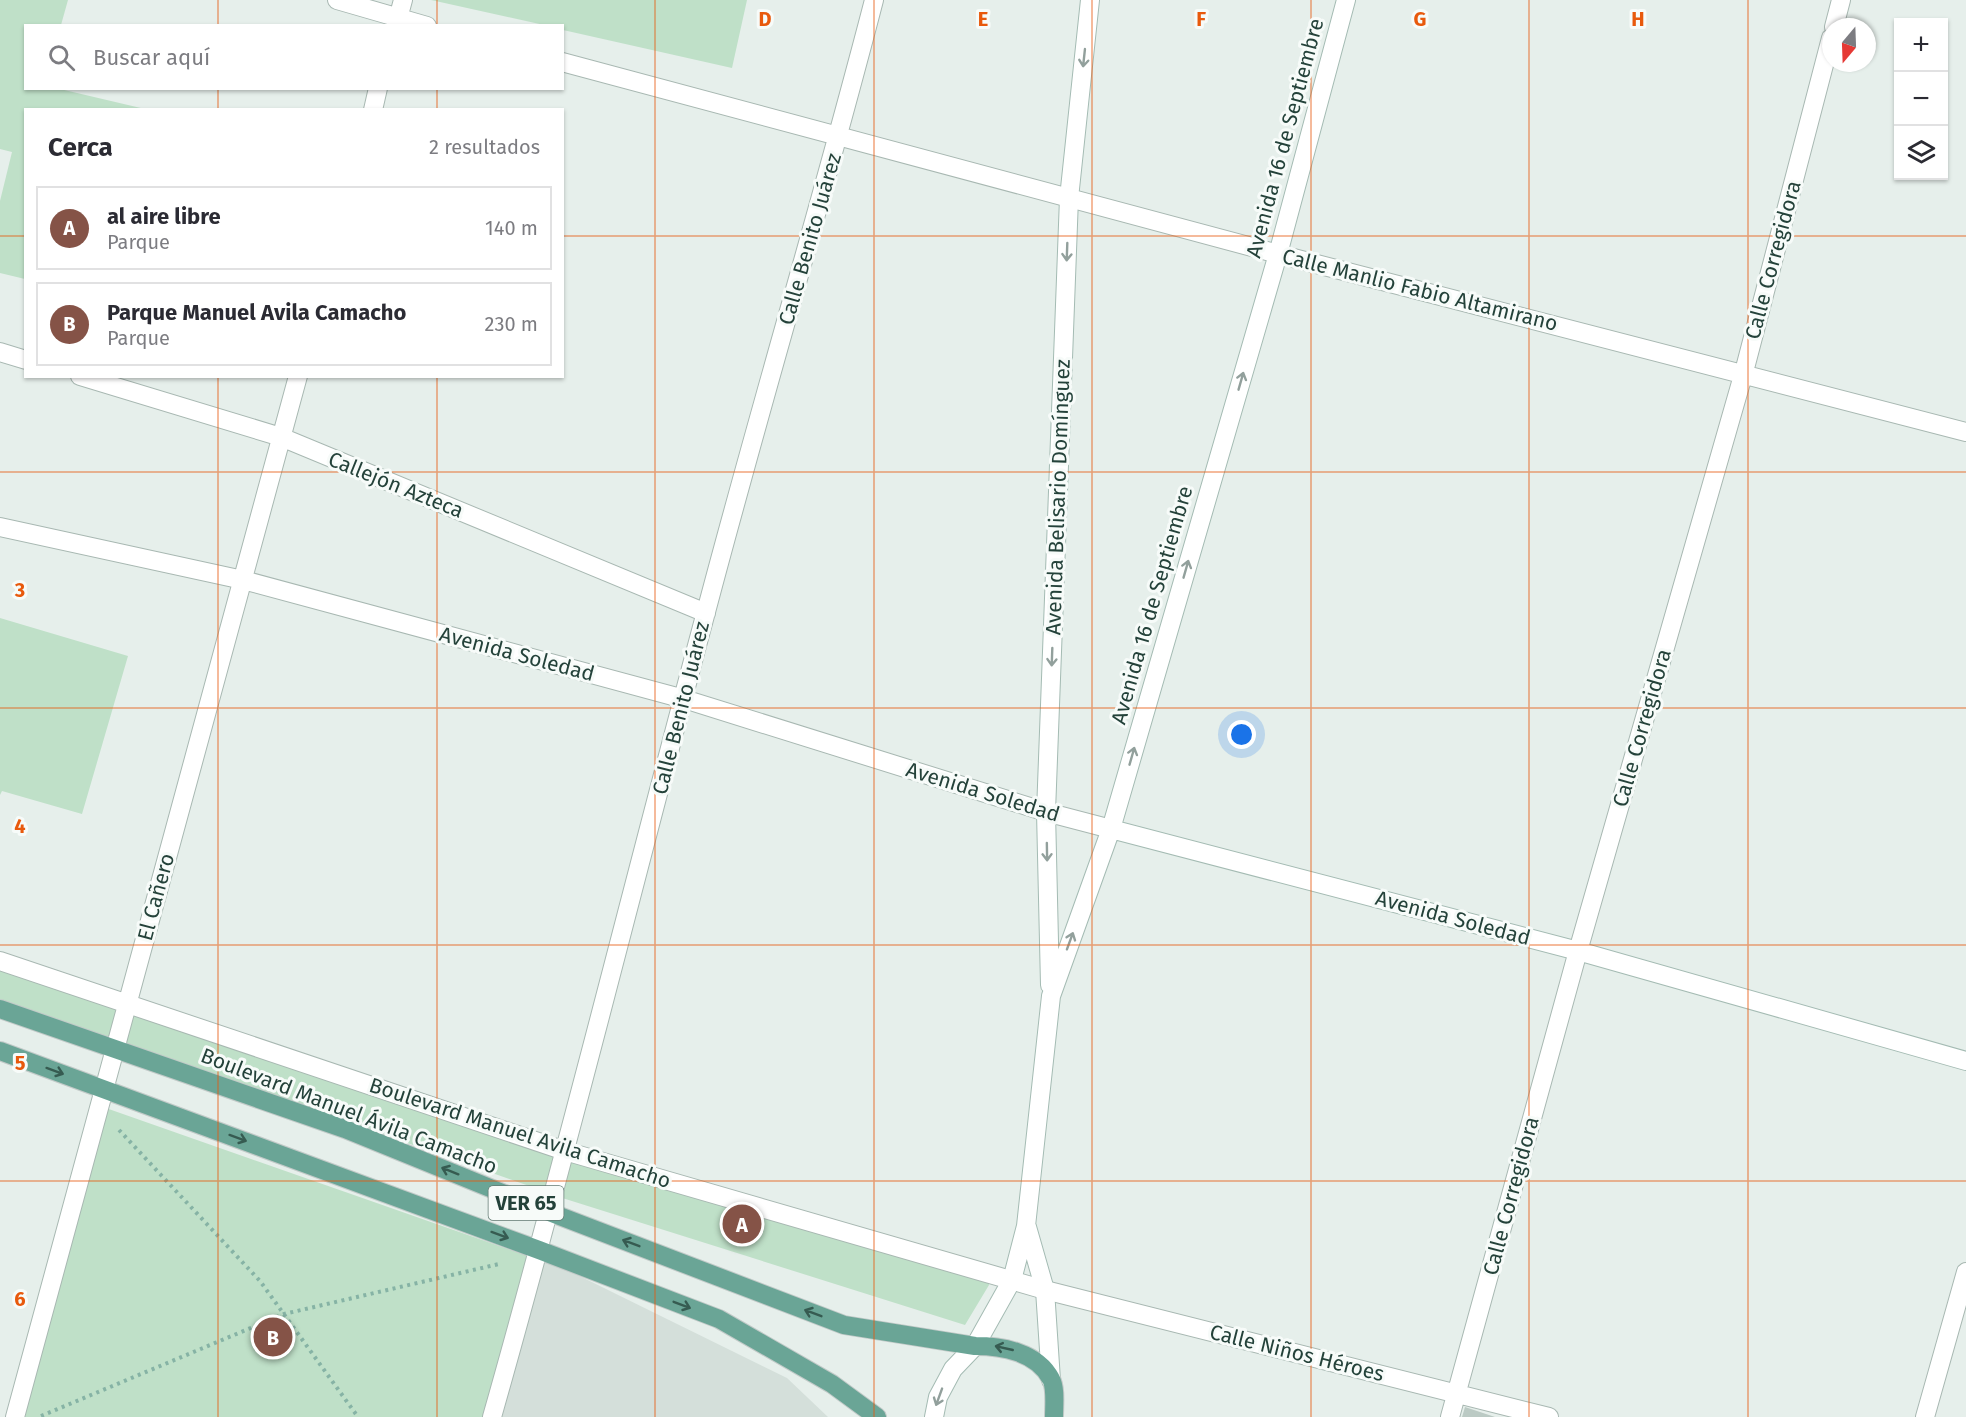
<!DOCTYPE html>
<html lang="es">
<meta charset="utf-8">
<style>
:root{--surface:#fff;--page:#f7f7f7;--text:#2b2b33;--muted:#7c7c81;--line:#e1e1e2;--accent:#855347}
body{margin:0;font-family:"Fira Sans",sans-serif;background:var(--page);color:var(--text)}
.controls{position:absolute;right:18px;top:18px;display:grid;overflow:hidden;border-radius:0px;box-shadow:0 2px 4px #0004}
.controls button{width:54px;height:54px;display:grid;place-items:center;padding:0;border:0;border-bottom:2px solid var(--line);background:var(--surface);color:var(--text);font:30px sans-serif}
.compass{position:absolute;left:1822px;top:18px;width:54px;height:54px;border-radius:50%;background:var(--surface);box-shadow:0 2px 4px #0004;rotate:199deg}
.you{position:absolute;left:1242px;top:735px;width:21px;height:21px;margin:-15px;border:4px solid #fff;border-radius:50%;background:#1a73e8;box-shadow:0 0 0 9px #1a73e833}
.badge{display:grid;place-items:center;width:39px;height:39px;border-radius:50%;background:var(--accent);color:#fff;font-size:20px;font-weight:700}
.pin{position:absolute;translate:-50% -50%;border:3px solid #fff;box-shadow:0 2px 6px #0006}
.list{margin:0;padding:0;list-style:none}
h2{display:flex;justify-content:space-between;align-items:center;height:78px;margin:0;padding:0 24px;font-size:26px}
h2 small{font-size:20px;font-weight:400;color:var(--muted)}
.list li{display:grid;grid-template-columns:39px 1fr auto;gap:18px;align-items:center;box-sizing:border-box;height:84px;margin:0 12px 12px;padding:0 12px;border:2px solid var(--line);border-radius:0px}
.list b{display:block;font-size:22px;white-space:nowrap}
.list p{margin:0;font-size:20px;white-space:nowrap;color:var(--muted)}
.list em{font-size:20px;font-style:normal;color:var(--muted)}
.icon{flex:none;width:33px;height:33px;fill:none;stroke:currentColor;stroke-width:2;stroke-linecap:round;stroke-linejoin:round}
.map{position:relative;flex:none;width:1966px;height:1417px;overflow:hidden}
.search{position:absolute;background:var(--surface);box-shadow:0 2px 4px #0004;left:24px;top:24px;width:540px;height:66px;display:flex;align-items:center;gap:15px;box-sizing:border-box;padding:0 21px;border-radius:0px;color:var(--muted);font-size:22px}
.panel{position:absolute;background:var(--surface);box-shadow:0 2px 4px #0004;left:24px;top:108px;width:540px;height:270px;border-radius:0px}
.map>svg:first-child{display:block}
.built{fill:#d4dfda}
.green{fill:#bfe0c8}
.building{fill:#bbcac4}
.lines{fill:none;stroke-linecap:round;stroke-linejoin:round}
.street-casing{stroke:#a8b8b2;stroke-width:20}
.secondary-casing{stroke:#a4bbb3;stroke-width:20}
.primary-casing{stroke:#c2cac8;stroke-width:20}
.path{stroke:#86b3a5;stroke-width:4;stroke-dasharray:3 4.5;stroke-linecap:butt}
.street{stroke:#fff;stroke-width:18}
.secondary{stroke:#fff;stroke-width:18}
.primary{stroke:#6aa596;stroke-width:18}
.oneway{stroke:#92a09c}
.oneway2{stroke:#365b51}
.grid{fill:none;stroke:#e8590c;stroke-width:1.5;stroke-opacity:0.55}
.labels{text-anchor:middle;stroke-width:6;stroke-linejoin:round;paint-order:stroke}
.shield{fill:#f7fbf9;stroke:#637a73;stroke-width:1.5}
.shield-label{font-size:20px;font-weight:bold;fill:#24423a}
.street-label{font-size:21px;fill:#24423a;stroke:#f7fbf9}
.grid-label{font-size:20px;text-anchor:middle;font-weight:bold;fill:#e8590c;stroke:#f7fbf9;stroke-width:6;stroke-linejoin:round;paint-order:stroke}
</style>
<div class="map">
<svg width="1966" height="1417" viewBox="0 0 1966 1417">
<rect width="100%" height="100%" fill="#e6efeb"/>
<path class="built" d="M543,1258L787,1378L828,1417H502Z"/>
<path class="green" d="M0,0H68L61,25L26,26V88L60,89L145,109L26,110L25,279L0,273V201L12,152L0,149Z
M431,0H747L732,68L563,30L562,26L544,25Z
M0,618L128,656L82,814L2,791L0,795Z
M0,963L122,1005L111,1039L0,1003Z
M131,1010L562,1152L549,1193L121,1042Z
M103,1107L528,1256L486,1417H16Z
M567,1154L986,1264L989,1285L965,1325L556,1196Z"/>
<path class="building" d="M1465,1407L1495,1417H1462Z"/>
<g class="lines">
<g class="street-casing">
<path id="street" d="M337,0L427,26
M396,26L403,0
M1834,27L1841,0
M562,62L1278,254L1966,432
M373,110L378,88
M0,352L26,360
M80,376L281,437L706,613
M0,527L243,580L684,699L1046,812L1111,829
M0,961L565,1151L1045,1290L1549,1417
M15,1417L298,376
M492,1417C568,1150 634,880 706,612C760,407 821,205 874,0
M1450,1417L1578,951L1744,372L1831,38
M1925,1417L1966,1272"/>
</g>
<g class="secondary-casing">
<path id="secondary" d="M1111,829L1578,951L1966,1061
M1050,985L1046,812L1069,198L1090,0
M1027,1227L1045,1290L1051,1380
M934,1417L938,1397L953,1369L975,1346L1012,1280L1026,1226L1051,996L1111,829L1278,254L1346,0"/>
</g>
<g class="primary-casing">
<path id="primary" d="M0,1009L345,1129L549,1212L844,1325L975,1346C1002,1346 1037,1352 1051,1379C1056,1388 1054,1406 1054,1417
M0,1051L539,1250L719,1319L832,1384L877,1417"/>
</g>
<path class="path" d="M119,1130L260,1281L358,1417
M41,1416L284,1314L499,1264"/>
<use href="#street" class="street"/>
<use href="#secondary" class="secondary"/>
<use href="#primary" class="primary"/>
</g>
<defs><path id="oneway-shaft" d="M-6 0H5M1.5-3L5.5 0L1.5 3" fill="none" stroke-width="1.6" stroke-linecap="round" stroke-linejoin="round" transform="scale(1.5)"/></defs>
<g class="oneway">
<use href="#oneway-shaft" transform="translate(1084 58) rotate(96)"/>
<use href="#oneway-shaft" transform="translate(1067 252) rotate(92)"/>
<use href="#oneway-shaft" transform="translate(1241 381) rotate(-74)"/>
<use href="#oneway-shaft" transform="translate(1186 569) rotate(-74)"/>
<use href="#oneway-shaft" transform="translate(1052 657) rotate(92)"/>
<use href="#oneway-shaft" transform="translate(1132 756) rotate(-74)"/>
<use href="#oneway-shaft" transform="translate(1047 852) rotate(89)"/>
<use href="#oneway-shaft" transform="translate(1070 941) rotate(-70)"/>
<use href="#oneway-shaft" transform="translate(939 1397) rotate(110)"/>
</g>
<g class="oneway2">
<use href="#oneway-shaft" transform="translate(55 1071) rotate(20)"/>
<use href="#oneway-shaft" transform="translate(238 1138) rotate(20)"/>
<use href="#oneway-shaft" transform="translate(450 1171) rotate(-158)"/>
<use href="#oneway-shaft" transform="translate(500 1235) rotate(20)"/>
<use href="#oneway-shaft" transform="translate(631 1243) rotate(-159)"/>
<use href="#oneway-shaft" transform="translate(682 1305) rotate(21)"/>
<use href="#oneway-shaft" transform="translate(813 1313) rotate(-159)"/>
<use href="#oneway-shaft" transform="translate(1004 1348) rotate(-167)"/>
</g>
<path class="grid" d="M218,0V26M437,0V26M655,0V1417M874,0V1417M1092,0V1417M1311,0V1417M1529,0V1417M1748,0V1417M218,88V110M437,88V110M0,236H26M562,236H1966M218,376V1417M437,376V1417M0,472H1966M0,708H1966M0,945H1966M0,1181H1966"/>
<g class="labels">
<rect class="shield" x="488.5" y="1186" width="75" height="34" rx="4.5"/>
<g class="shield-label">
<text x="526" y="1210">VER 65</text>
</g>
<g class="street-label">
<text transform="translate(1285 138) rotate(-75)" y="7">Avenida 16 de Septiembre</text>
<text transform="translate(810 239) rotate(-74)" y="7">Calle Benito Juárez</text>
<text transform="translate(1773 260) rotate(-75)" y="7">Calle Corregidora</text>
<text transform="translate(1420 290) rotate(14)" y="7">Calle Manlio Fabio Altamirano</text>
<text transform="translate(396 485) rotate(22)" y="7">Callejón Azteca</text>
<text transform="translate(1058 497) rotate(-88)" y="7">Avenida Belisario Domínguez</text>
<text transform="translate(1152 605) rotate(-74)" y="7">Avenida 16 de Septiembre</text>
<text transform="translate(517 654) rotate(15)" y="7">Avenida Soledad</text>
<text transform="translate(681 708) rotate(-76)" y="7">Calle Benito Juárez</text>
<text transform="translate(1642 728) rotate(-74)" y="7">Calle Corregidora</text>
<text transform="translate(983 792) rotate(17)" y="7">Avenida Soledad</text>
<text transform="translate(156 897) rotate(-75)" y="7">El Cañero</text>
<text transform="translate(1453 918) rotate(15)" y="7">Avenida Soledad</text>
<text transform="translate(349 1111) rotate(21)" y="7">Boulevard Manuel Ávila Camacho</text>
<text transform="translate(520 1133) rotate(18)" y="7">Boulevard Manuel Avila Camacho</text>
<text transform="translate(1511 1196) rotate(-75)" y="7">Calle Corregidora</text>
<text transform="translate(1297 1353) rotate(14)" y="7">Calle Niños Héroes</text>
</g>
</g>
<g class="grid-label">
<text x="765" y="26">D</text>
<text x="983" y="26">E</text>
<text x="1201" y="26">F</text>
<text x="1420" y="26">G</text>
<text x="1638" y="26">H</text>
<text x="20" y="597">3</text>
<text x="20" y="833">4</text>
<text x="20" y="1070">5</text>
<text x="20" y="1306">6</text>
</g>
</svg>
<div class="controls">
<button>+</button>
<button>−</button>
<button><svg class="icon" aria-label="layers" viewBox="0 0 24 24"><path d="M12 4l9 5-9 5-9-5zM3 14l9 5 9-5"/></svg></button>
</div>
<svg class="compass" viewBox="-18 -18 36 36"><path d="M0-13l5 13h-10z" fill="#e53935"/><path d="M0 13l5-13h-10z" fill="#7c7c81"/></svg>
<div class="you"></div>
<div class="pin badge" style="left:742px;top:1224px">A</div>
<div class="pin badge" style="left:273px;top:1337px">B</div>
<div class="search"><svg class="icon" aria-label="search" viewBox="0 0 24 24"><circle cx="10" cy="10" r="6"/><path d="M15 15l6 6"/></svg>Buscar aquí</div>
<section class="panel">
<h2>Cerca<small>2 resultados</small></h2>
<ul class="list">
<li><span class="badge">A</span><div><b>al aire libre</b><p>Parque</p></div><em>140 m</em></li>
<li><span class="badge">B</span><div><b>Parque Manuel Avila Camacho</b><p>Parque</p></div><em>230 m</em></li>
</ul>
</section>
</div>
